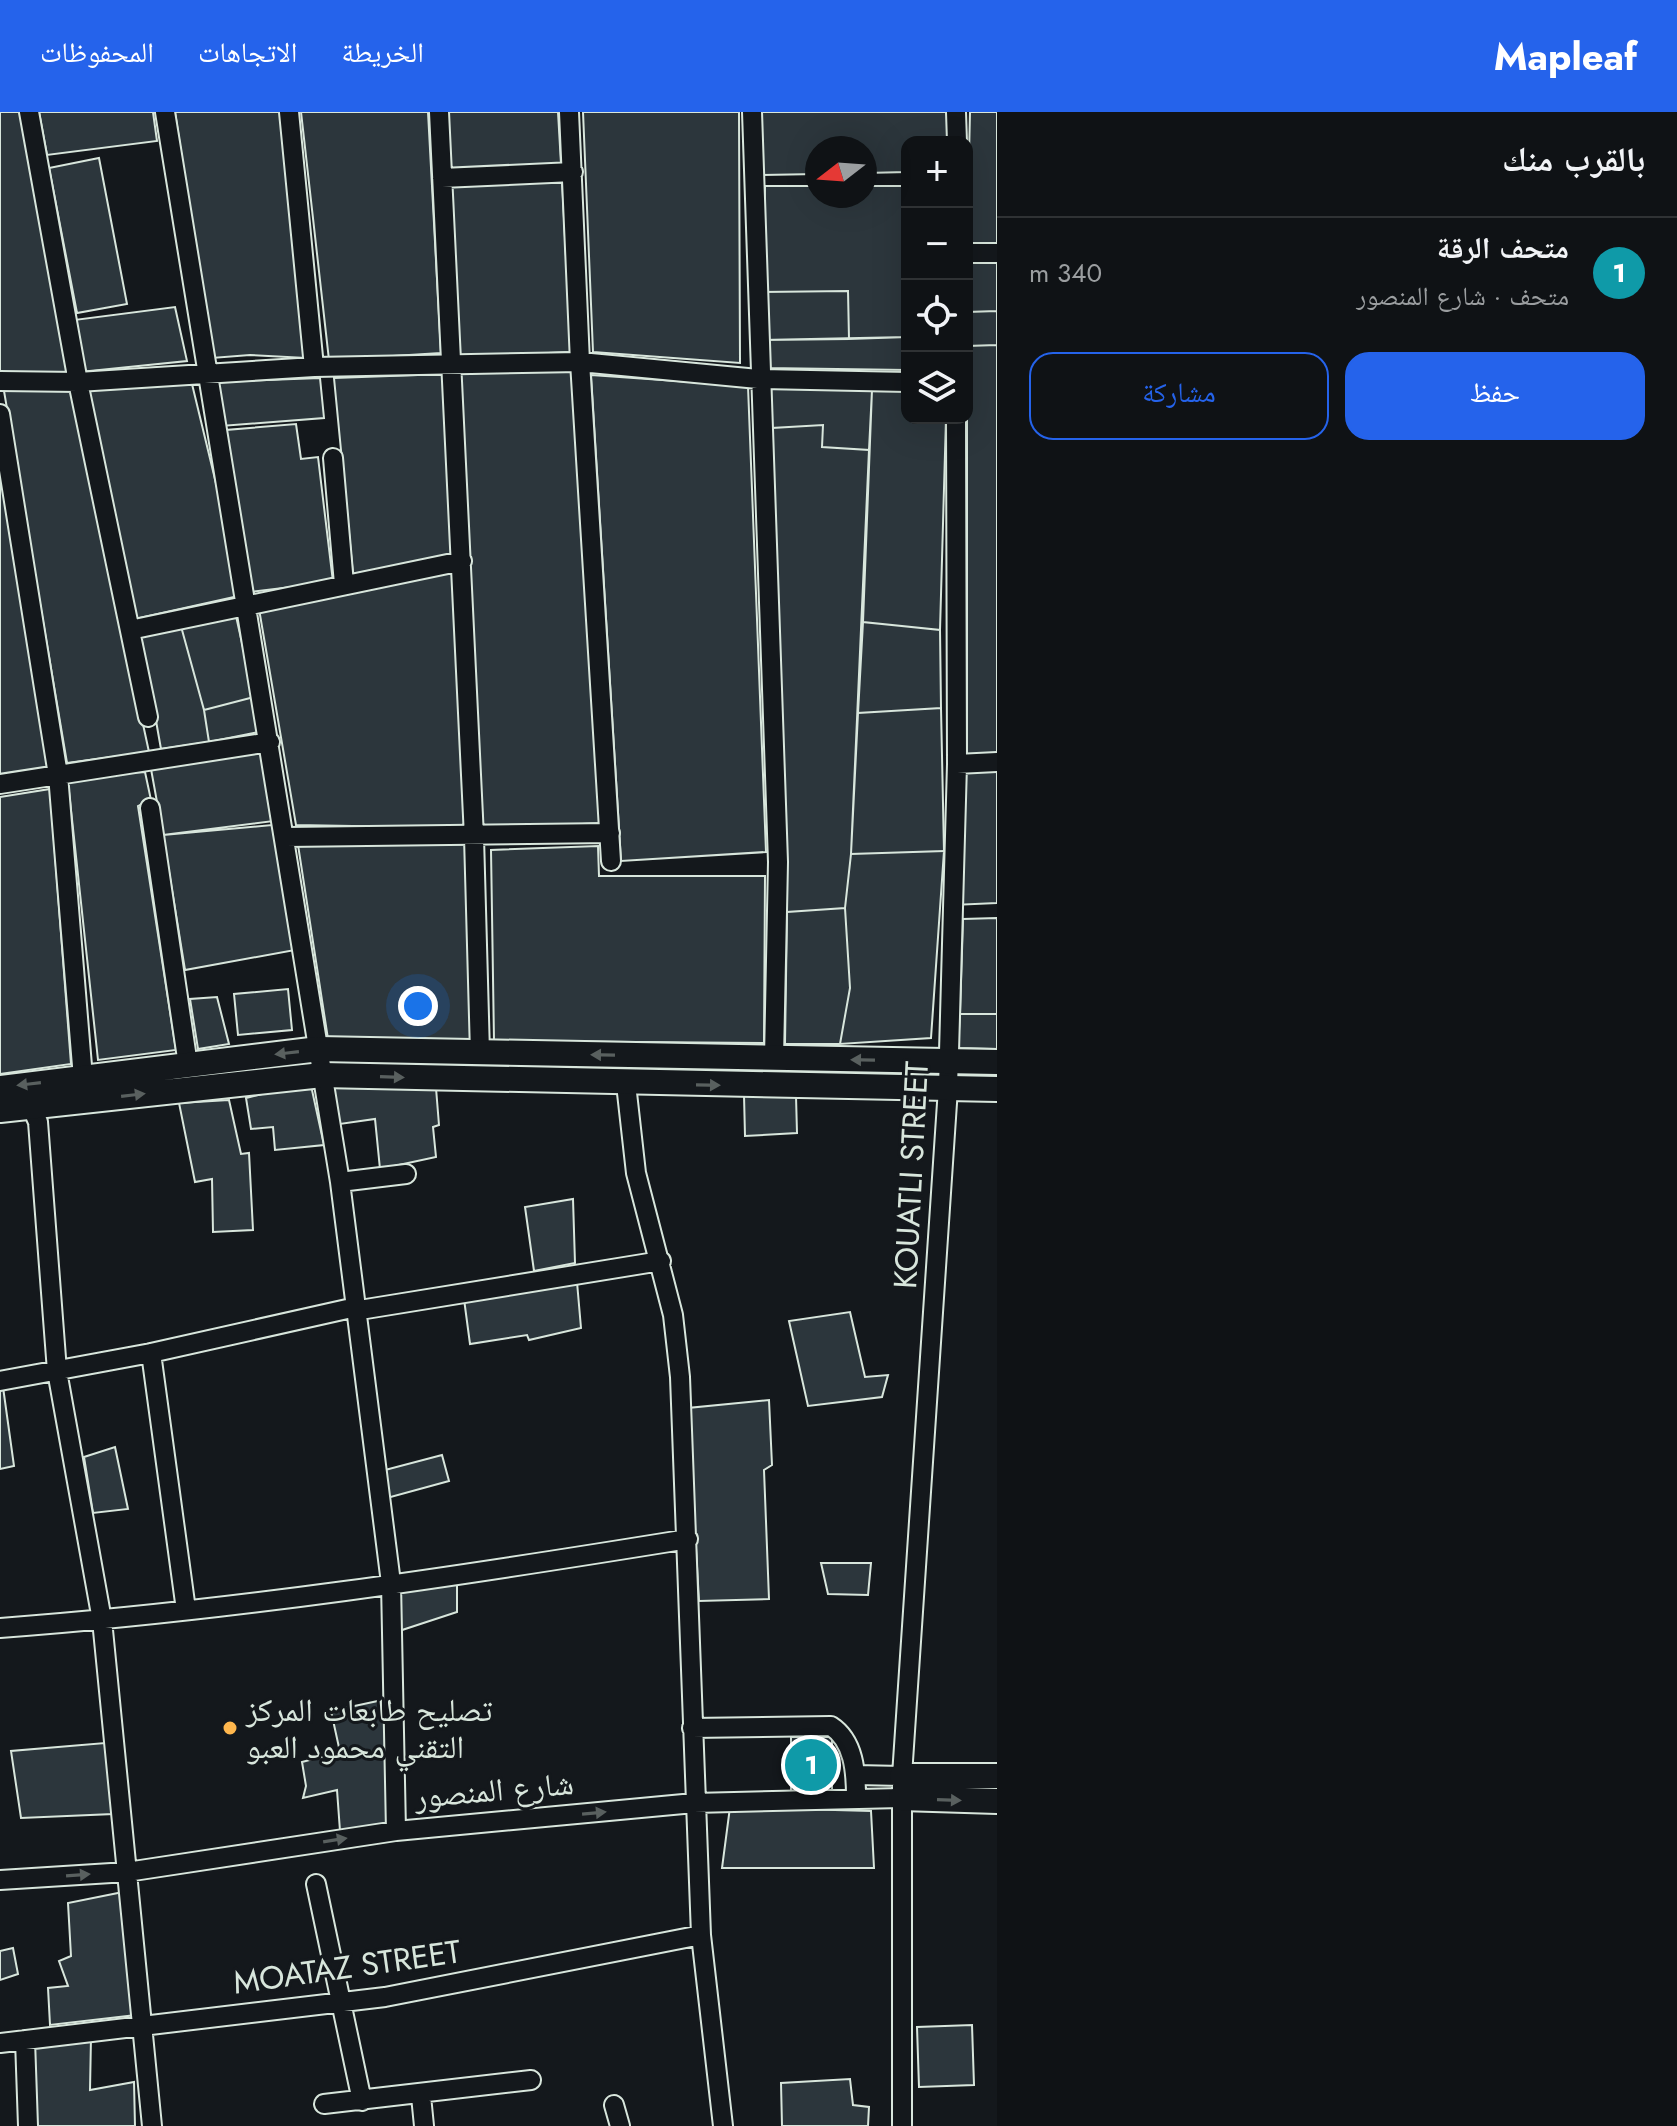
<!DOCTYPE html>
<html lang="ar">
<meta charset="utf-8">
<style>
:root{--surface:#0f1215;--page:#181b1e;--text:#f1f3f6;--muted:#9b9ea0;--line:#2f3234;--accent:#2563eb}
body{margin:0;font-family:Jost,"Noto Naskh Arabic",sans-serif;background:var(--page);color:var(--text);direction:rtl}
.controls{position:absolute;right:24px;top:24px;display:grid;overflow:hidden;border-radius:16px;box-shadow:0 8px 32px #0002}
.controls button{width:72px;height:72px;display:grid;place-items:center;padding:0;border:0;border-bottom:2px solid var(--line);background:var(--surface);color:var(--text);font:40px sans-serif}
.compass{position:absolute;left:805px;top:24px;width:72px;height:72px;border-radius:50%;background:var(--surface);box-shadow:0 8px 32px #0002;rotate:253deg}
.you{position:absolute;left:418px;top:894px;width:28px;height:28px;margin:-20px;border:6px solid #fff;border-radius:50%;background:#1a73e8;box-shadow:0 0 0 12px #1a73e833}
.badge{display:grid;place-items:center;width:52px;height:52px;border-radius:50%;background:var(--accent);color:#fff;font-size:26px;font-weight:700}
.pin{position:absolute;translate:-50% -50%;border:4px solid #fff;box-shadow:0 2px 8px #0006}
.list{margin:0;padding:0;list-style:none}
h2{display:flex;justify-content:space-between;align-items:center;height:104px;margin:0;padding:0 32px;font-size:34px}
h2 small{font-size:26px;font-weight:400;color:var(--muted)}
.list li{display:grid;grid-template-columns:52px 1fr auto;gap:24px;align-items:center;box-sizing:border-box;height:112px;padding:0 32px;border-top:2px solid var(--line)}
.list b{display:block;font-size:30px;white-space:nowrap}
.list p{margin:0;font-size:26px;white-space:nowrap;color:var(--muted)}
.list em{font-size:26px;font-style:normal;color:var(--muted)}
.actions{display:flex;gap:16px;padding:24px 32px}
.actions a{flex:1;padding:18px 0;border:2px solid var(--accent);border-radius:24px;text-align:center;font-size:28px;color:var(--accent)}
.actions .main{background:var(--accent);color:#fff}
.icon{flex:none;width:44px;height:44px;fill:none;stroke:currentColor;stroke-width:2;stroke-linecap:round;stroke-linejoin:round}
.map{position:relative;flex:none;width:997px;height:2014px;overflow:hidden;direction:ltr}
header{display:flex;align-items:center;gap:48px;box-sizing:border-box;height:112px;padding:0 40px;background:var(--accent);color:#fff}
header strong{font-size:38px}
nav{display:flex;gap:44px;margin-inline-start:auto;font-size:28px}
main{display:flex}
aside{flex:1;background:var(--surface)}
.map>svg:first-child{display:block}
.building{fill:#2c363c;stroke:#d8e6dc;stroke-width:2}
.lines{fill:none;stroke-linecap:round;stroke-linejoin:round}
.minor-casing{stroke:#d8e6dc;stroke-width:22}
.major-casing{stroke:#d8e6dc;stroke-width:28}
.minor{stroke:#14181c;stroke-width:18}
.major{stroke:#14181c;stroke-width:24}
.oneway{fill:#59605f}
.poi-dot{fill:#ffb74d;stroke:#14181c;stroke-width:3}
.labels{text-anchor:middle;stroke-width:6;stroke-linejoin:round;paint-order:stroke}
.street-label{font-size:32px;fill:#d8e6dc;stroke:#14181c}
.poi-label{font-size:32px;fill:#d8e6dc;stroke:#14181c;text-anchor:start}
</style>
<header>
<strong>Mapleaf</strong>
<nav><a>الخريطة</a><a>الاتجاهات</a><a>المحفوظات</a></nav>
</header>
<main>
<aside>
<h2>بالقرب منك<small></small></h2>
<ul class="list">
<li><span class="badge" style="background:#0f9aa8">1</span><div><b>متحف الرقة</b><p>متحف · شارع المنصور</p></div><em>340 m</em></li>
</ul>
<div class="actions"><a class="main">حفظ</a><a>مشاركة</a></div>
</aside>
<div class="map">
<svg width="997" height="2014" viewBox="0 0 997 2014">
<rect width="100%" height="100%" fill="#14181c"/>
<path class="building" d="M0,0H21L68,262L0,267Z
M39,0H153L157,29L47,43Z
M175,0H281L306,246L250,243L212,246Z
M301,0H428L441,241L329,248Z
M447,0H558L561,52L450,58Z
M583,0H739L740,251L593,240Z
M757,0H950L949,30H907V60L865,61V36H817V62L759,63Z
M970,0H997V132H967Z
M99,46L127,192L77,201L49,56Z
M562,68L571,240L459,245L450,73Z
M765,74H817V84H865V74H907V225L849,227L848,179L762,180Z
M997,148V199L967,200V149Z
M848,179L849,227L763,228L762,180Z
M175,195L187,249L80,260L74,208Z
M997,199V233L967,234V200Z
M907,225V258L766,256L763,228Z
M997,233V641L967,643V234Z
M578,256L602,711L483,717L459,262Z
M445,262L461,441L353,462L334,266Z
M591,263L748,274L766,740L621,749Z
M320,266L324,306L221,314L213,270Z
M770,267L872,278L869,338L822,335L823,313L772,316Z
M192,272L243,483L135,507L87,277Z
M71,278L149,640L67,651L4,279Z
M872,278L907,279V306H946L940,518L863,510Z
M296,312L301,347L318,345L333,470L250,480L226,318Z
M823,313L822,335L869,338L851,742L845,796L787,800L772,316Z
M0,340L48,657L0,664Z
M453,460L466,716L296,713L259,497Z
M236,504L254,585L204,598L179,507Z
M179,507L204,598L209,630L161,637L141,524Z
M863,510L940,518L941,596L858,601Z
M254,585L259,620L209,630L204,598Z
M941,596L944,739L851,742L858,601Z
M262,640L274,709L163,723L151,657Z
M997,657V791L953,793L957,659Z
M145,660L151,688L138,694L176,938L98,948L67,661Z
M50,677L71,952L0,962V685Z
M272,713L295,838L185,858L163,723Z
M466,732L471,927H328L298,733Z
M598,734L599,764H765L764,931L494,929L491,738Z
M944,739L931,926L840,932L850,876L845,796L851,742Z
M845,796L850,876L840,932H785L787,800Z
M997,806V902H960L963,807Z
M288,877L292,918L238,923L234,882Z
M217,885L229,932L198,937L190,887Z
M960,902H997V937L958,936Z
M303,972L312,978L324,1033L275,1038L273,1015L251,1017L246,986Z
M331,973L436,976L439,1013L433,1015L436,1045L380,1057L375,1007L340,1012Z
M744,983L796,984L797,1021L745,1024Z
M229,988L241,1042L249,1041L253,1118L213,1120L212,1067L195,1070L179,991Z
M573,1087L575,1151L534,1159L525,1095Z
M577,1170L581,1216L529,1228L527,1223L470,1232L464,1187Z
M850,1200L865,1265L888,1263L882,1285L808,1294L789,1209Z
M3,1275L14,1354L0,1357V1276Z
M769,1288L772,1353L764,1358L769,1487L699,1489L688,1296Z
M115,1335L128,1397L93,1401L84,1345Z
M442,1343L449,1369L387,1386L385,1358Z
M821,1451H871L868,1483L828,1482Z
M457,1470V1500L399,1519L401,1478Z
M387,1587L388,1713L340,1719L337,1678L303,1686L306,1674L302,1650L340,1640L331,1599Z
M791,1625H832V1680H791Z
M105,1631L113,1702L21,1706L11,1639Z
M730,1695L871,1699L874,1756H722Z
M123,1780L136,1903L50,1913L48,1876L68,1874L59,1849L71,1844L68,1791Z
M13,1836L18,1862L0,1868V1839Z
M972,1913L974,1973L919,1975L917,1915Z
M91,1925L90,1978L134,1970L135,2014H26L25,1936Z
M850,1967L853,1993L869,1995L868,2014H782L781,1971Z"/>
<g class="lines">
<g class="minor-casing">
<path id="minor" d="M29,0L78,270L148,605
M165,0L340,1070L391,1471L396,1719
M289,0L314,255
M439,0L474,725L480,941
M569,0L580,250L611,749
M752,0L778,750L774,946
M956,0L957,30
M442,66L573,60
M967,141H997
M0,269L78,270L314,255L580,250L758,267L907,270
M0,302L58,663L83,966
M333,346L344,472
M130,518L462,449
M957,652L997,650
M0,672L270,630
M150,696L188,953
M286,725L610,721
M626,972L636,1061L673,1203L680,1265L701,1823L723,2014
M31,994L38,1010L57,1259L102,1508L152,2014
M340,1070L406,1062
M151,1241L186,1498
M0,1269L151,1241L356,1195L366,1197L661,1149
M0,1516C230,1499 460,1464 688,1427
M692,1616L831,1614C854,1629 856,1660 856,1685
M856,1663L902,1664
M0,1768L127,1760L396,1719L694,1691L901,1686
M316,1772L362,1989
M25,1928L28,2014
M0,1931L385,1885L701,1823
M421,1984L424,2014
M324,1992L531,1968
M614,1993L620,2014
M902,2014V1664L948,976L957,652L956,306"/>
</g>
<g class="major-casing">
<path id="major" d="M0,976L319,937L997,950
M0,998L322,963L997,977
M902,1664H997
M901,1686L997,1689"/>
</g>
<use href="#minor" class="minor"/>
<use href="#major" class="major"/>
</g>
<defs><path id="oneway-solid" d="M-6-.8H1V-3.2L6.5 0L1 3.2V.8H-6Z" transform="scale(2)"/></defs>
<g class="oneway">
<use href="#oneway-solid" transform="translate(287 941) rotate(173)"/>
<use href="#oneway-solid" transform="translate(603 943) rotate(-179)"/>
<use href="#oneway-solid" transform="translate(863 948) rotate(-179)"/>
<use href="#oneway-solid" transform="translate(392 965) rotate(2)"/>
<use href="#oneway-solid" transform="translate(29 972) rotate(173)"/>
<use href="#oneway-solid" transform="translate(708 973) rotate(1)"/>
<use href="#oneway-solid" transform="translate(133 983) rotate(-7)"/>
<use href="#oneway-solid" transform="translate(949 1688) rotate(2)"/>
<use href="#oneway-solid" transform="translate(594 1701) rotate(-5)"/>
<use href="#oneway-solid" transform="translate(335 1728) rotate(-9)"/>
<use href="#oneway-solid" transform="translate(78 1763) rotate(-4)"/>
</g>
<circle class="poi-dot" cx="230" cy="1616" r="8"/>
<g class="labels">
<g class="street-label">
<text transform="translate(911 1063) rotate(-87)" y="11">KOUATLI STREET</text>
<text transform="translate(494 1678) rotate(-5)" y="11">شارع المنصور</text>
<text transform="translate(347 1855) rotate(-8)" y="11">MOATAZ STREET</text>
</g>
<g class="poi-label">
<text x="246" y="1609">تصليح طابعات المركز<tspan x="246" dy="37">التقني محمود العبو</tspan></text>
</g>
</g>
</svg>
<div class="controls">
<button>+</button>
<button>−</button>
<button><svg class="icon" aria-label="locate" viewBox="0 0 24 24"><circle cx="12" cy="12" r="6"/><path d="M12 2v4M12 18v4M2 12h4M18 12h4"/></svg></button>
<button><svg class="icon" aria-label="layers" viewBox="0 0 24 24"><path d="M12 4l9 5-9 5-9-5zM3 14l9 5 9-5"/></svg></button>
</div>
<svg class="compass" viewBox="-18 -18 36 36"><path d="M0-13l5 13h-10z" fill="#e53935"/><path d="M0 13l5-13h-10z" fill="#9b9ea0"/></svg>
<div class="you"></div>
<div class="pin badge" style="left:811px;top:1653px;background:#0f9aa8">1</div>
</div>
</main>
